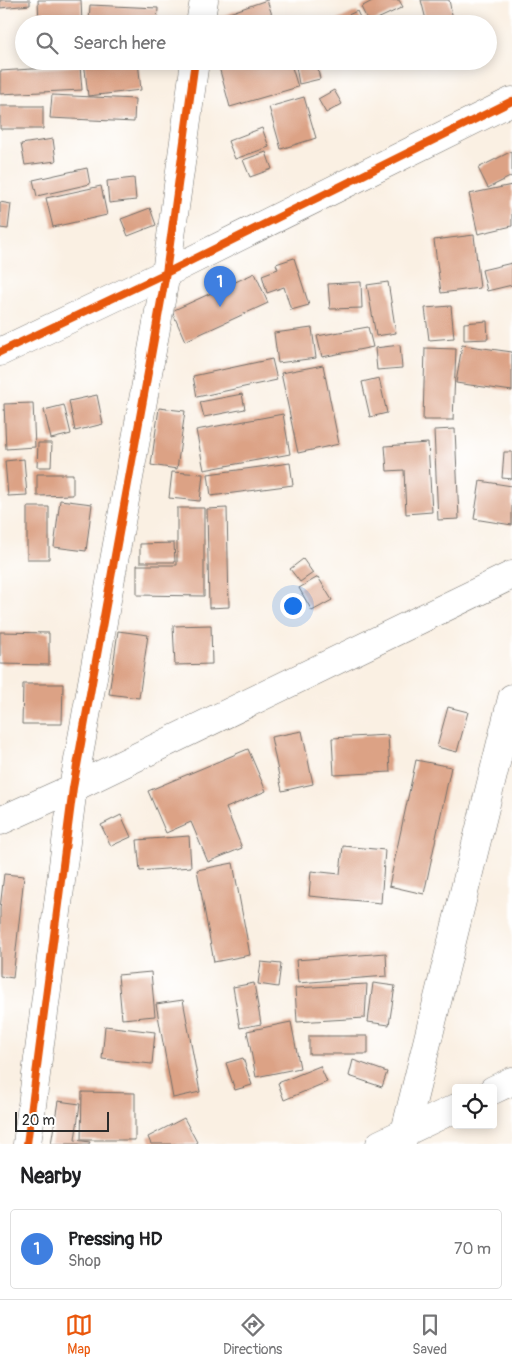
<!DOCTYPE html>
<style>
:root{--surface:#fff;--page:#f2f2f2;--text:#202124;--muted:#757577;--line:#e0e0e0;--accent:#ea580c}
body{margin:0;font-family:Pangolin,sans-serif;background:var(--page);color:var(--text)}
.controls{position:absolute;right:15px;bottom:15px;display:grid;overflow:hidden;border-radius:5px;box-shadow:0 2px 12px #0003}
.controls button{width:45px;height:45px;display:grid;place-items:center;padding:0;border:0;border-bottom:1px solid var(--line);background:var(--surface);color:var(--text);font:25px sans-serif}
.scale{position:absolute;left:15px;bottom:12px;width:94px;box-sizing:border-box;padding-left:5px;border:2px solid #2b2b2b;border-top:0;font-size:14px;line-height:18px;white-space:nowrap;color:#2b2b2b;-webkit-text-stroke:4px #fff;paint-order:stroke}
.you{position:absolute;left:292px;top:605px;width:18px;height:18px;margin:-12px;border:4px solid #fff;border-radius:50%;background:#1a73e8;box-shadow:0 0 0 8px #1a73e833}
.badge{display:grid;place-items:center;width:32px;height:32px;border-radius:50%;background:var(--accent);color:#fff;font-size:16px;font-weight:700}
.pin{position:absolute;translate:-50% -41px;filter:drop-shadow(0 1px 2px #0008)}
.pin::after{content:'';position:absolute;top:26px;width:18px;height:15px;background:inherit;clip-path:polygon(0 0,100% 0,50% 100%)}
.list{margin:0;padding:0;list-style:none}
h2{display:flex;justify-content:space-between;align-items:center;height:65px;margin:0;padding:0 20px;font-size:21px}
h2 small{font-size:16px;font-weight:400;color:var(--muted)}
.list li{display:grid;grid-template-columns:32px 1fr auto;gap:15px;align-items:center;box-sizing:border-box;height:80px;margin:0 10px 10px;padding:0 10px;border:1px solid var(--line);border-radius:5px}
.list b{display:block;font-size:19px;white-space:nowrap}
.list p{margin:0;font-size:16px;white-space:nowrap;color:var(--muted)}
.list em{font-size:16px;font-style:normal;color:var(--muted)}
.icon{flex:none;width:28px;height:28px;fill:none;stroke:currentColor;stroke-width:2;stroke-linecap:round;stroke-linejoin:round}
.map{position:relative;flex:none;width:512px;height:1144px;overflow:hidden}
.search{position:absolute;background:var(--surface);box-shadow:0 2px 12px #0003;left:15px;right:15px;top:15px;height:55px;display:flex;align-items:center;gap:12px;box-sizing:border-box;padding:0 18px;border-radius:28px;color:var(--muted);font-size:19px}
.sheet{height:155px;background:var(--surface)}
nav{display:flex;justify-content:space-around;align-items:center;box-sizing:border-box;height:70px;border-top:1px solid var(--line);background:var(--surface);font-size:14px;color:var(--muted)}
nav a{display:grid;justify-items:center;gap:2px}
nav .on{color:var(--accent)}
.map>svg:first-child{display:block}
.building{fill:#dca285}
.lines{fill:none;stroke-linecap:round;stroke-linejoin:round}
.minor-casing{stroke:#73706b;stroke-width:29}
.minor{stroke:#fff;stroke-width:28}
.cycleway-casing{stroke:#fff;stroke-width:11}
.cycleway{stroke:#e8590c;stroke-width:8}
</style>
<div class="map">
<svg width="512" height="1144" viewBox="0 0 512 1144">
<rect width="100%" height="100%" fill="#fff"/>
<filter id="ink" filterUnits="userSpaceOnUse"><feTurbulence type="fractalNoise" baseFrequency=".02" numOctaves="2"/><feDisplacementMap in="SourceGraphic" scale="10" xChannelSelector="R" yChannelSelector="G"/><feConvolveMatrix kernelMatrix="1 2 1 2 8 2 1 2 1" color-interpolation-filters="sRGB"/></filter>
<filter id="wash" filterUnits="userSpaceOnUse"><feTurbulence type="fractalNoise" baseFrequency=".0096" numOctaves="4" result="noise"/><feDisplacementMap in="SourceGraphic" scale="20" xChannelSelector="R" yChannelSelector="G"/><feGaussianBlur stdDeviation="1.12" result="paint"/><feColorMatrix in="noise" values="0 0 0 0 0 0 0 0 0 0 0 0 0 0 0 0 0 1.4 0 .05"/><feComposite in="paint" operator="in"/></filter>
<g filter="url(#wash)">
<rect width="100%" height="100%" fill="#faf0e3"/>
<g id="blocks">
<path class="building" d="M0,0H30V5L0,8Z
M38,0H81L82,24H39Z
M267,0L275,24H217L215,18Z
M374,0H399L403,7L369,23L361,7Z
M421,0H449L454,24H427Z
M90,5L158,8L157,24L89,22Z
M357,11L363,24H334L333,22Z
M84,61H138L141,90L88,96Z
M237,61H290L298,87L230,107L219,67Z
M295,61H316L320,79L299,84Z
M80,66L82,90L0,94V71Z
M334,90L342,104L326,113L318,99Z
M52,95L135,99L134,122L50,118Z
M304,97L316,138L281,149L269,107Z
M0,106H43V129H0Z
M262,128L269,147L235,159L228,141Z
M53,139L56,161L25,165L21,144Z
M512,151V176L488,188L478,168Z
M266,152L272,169L250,177L243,160Z
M87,168L90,184L37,196L33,180Z
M134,178L136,200L109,203L107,181Z
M512,185V226L478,234L469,194Z
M101,186L107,215L53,227L46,198Z
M0,202L11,204L8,229L0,228Z
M150,208L156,225L128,236L121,219Z
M474,235L480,288L441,293L434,240Z
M294,258L309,305L291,310L284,287L267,293L262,275L278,269L276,264Z
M512,263V285L487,291L482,270Z
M255,273L268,303L185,341L172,311Z
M361,282L362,308L330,309L328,284Z
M388,282L396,333L376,336L367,285Z
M451,306L454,338L429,340L425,308Z
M487,321L488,339L464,340V323Z
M368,327L373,347L322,357L317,336Z
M312,328L316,358L278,363L274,333Z
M400,345L402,368L377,370L375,348Z
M462,345L512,352V391L456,383Z
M425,348L456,349L453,420H423Z
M272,359L277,380L197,397L193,376Z
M323,365L339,444L298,453L281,373Z
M379,378L387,413L370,417L362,382Z
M242,394L245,409L204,417L200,402Z
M97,395L103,424L75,431L69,401Z
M33,403L35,447L6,449L4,404Z
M64,405L71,434L51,439L44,410Z
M159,408L185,411L177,469L151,465Z
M283,414L290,454L204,470L196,430Z
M455,429L459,519L438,520L434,430Z
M38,443H52L51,467H37Z
M428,443L432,512L406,514L404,470L387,471L385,446Z
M504,452H512V479L502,478Z
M24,459L27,495L8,496L5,461Z
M290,463L293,485L211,496L208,474Z
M172,472L203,474L200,501L169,498Z
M37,474H73V495L37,496Z
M480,481L512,486V525L474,519Z
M60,500L92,504L86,551L54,547Z
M27,507H49V559H27Z
M177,508H204V596L137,595V565H177Z
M227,508L229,607L209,608L207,509Z
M174,543L175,562H140V544Z
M303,559L313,573L300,582L290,569Z
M318,577L332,600L312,611L299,588Z
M211,625L212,664L175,665L173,626Z
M118,631L148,635L139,698L109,694Z
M0,632L49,633V665L0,664Z
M23,684H63L62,724H22Z
M448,707L468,712L457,752L437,747Z
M302,731L313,784L282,791L271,737Z
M388,735L390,772L334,775L332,738Z
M248,749L266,791L226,808L242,848L208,862L191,822L166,833L148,791Z
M416,760L451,767L424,894L389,886Z
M121,815L131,837L111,846L101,825Z
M189,836L191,867L140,871L137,840Z
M343,846L385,850L381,903L309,896L311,871L340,874Z
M233,863L250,955L214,962L197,870Z
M4,874L24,876L13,978L0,976V908Z
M386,953L387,976L298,983L296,960Z
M261,962L281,964L278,987L258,984Z
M151,972L155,1016L122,1019L118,975Z
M254,983L261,1024L240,1028L233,987Z
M373,983L395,986L389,1025L368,1022Z
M367,984L365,1018L297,1022L295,988Z
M183,1000L200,1092L173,1098L156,1004Z
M291,1022L300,1068L256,1077L247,1031Z
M105,1026L155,1032L152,1064L102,1059Z
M309,1036H368V1054H309Z
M243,1058L252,1085L235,1090L226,1063Z
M353,1060L387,1072L382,1087L349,1076Z
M320,1066L327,1082L284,1100L278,1083Z
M82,1092L135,1093V1140H81Z
M58,1101L80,1104L75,1140L90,1142L89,1144H51Z
M184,1118L198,1144H151L148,1137Z"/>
</g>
</g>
<g filter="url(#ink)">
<use href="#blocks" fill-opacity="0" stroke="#73706b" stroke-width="1"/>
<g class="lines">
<g class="minor-casing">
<path id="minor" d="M200,24L204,0
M0,352L166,273L512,101
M0,821L73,788L512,575
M493,1090L512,1081
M27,1144L73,788L166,273L195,61
M380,1144L456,1108
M402,1144L512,698"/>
</g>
<use href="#minor" class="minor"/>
<g class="cycleway-casing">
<path id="cycleway" d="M0,352L166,273L512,101
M27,1144L73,788L166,273L195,61"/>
</g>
<use href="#cycleway" class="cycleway"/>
</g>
</g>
</svg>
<div class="controls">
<button><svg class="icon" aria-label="locate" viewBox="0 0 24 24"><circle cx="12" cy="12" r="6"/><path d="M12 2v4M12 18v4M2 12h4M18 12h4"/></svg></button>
</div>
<div class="scale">20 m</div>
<div class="you"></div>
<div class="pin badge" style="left:220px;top:307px;background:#3f7fe0">1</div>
<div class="search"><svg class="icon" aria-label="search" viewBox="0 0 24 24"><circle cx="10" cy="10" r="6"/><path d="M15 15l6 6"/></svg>Search here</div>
</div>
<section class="sheet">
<h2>Nearby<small></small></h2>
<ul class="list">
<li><span class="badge" style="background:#3f7fe0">1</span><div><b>Pressing HD</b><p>Shop</p></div><em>70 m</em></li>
</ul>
</section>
<nav>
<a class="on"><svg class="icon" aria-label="map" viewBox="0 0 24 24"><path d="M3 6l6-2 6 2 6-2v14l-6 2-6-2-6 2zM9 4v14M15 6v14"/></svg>Map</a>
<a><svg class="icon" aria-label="directions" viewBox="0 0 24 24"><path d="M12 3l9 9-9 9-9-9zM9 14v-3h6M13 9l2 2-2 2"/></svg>Directions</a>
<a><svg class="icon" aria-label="saved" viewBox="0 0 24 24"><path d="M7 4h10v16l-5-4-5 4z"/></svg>Saved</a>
</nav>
